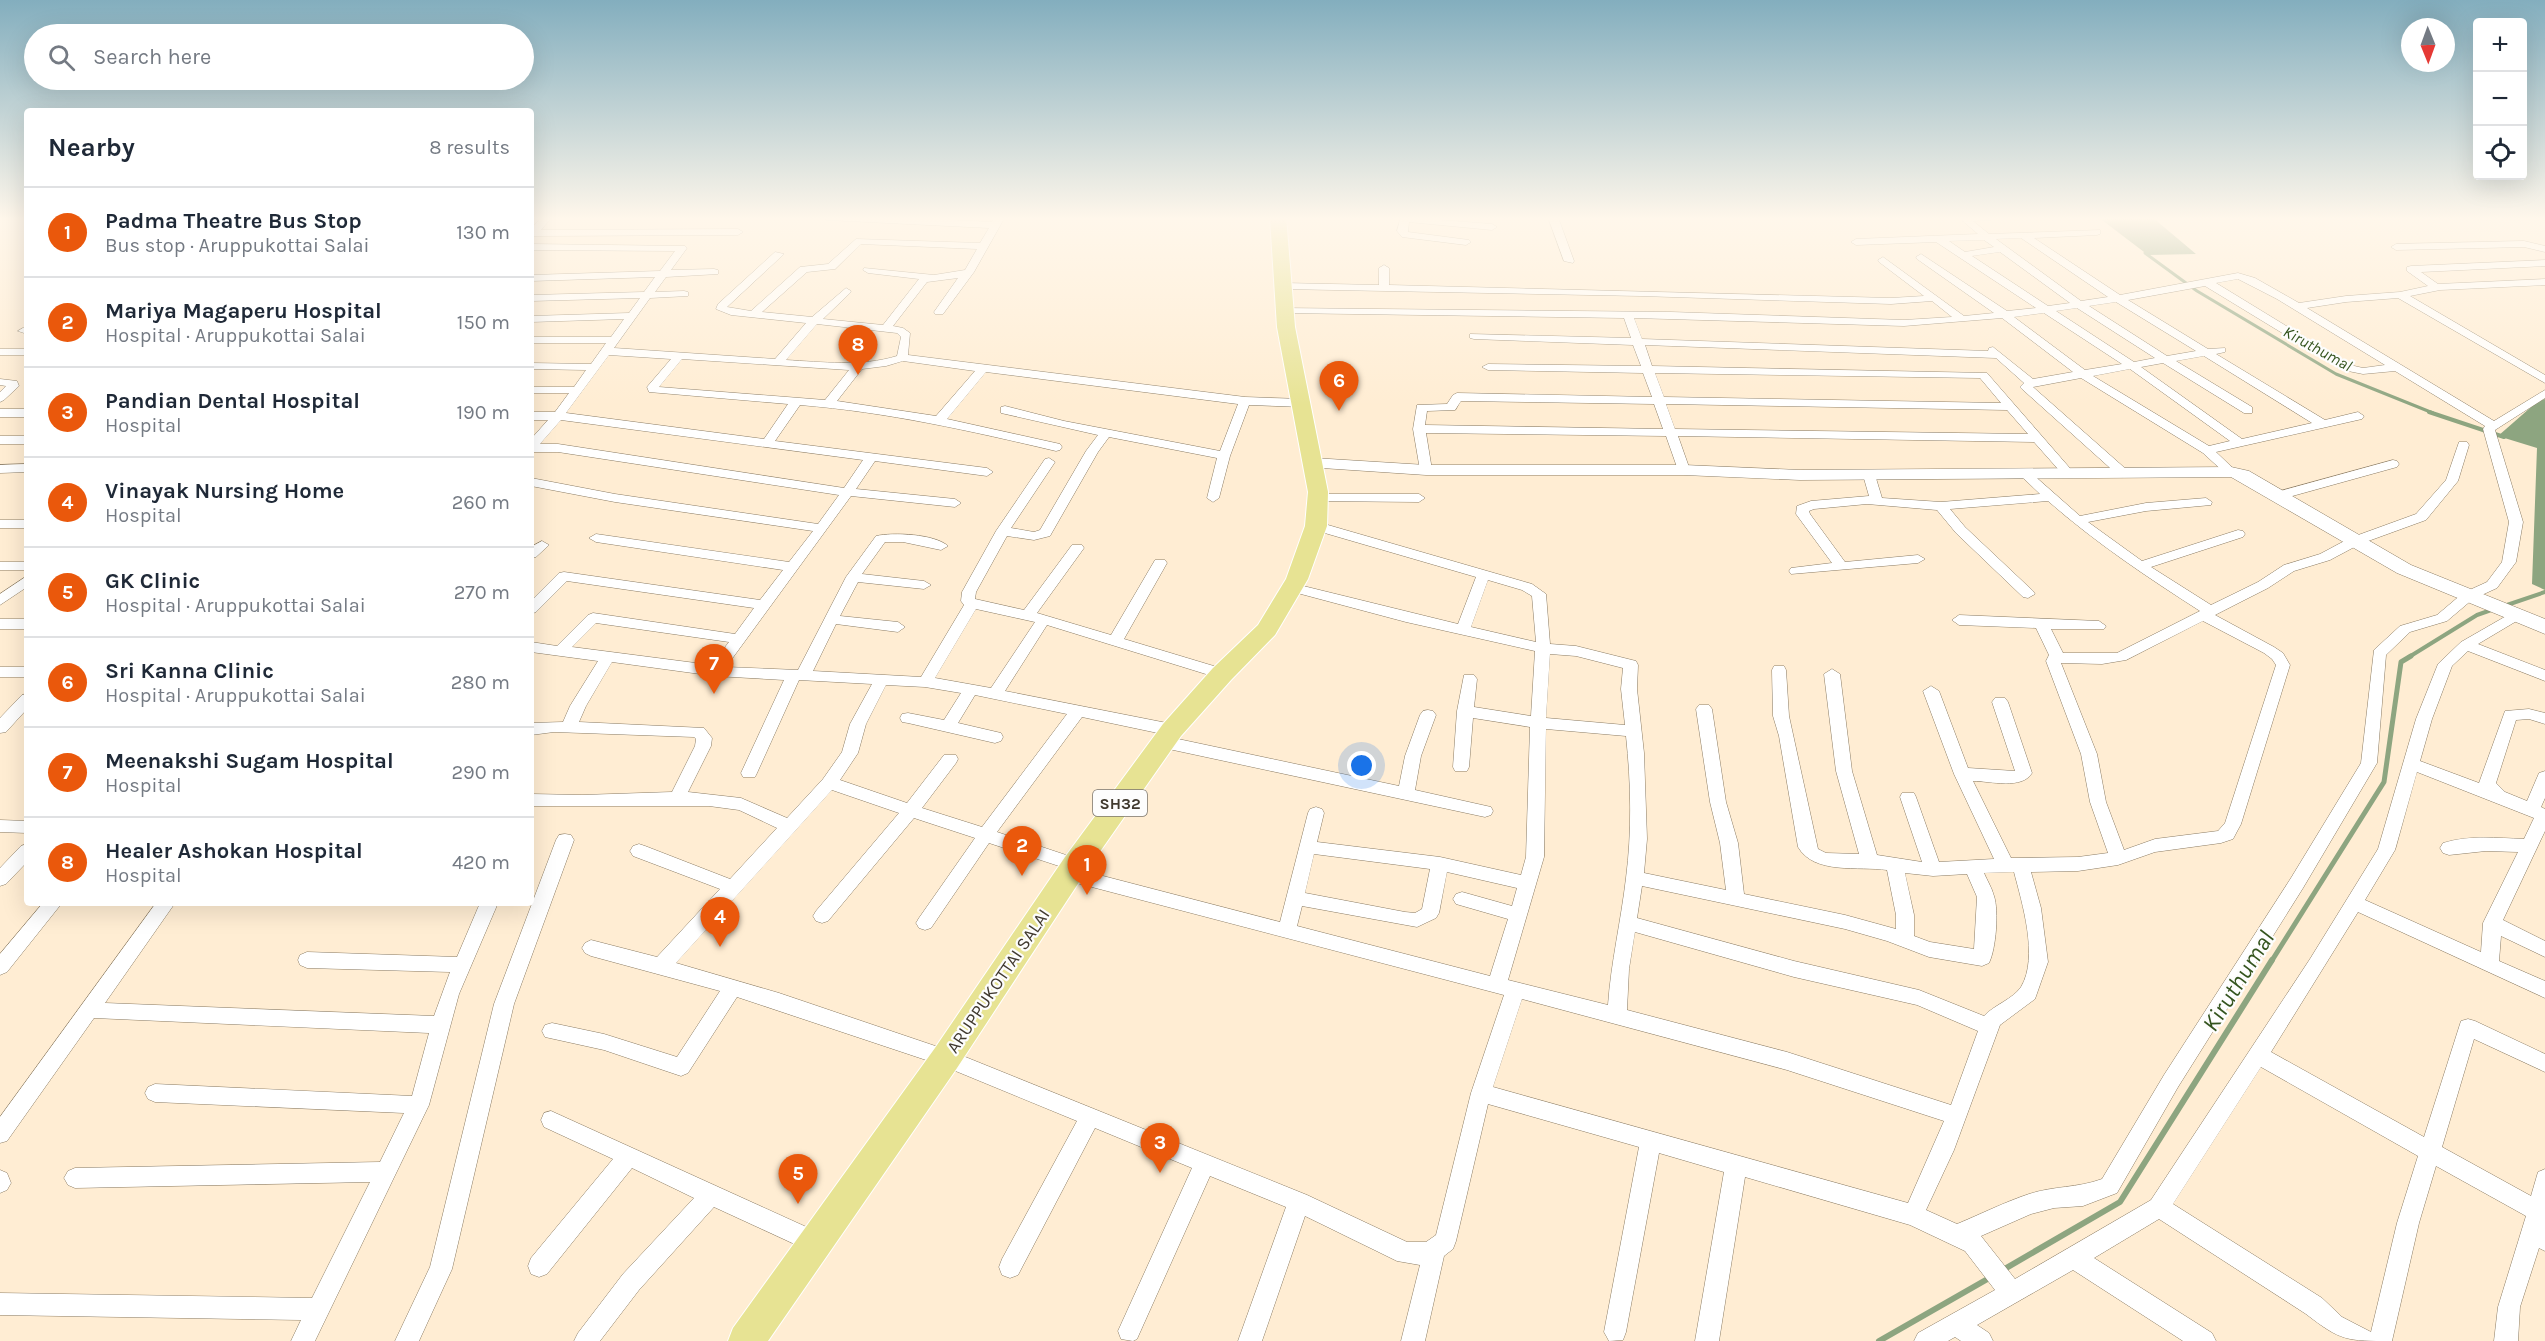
<!DOCTYPE html>
<meta charset="utf-8">
<style>
:root{--surface:#fff;--page:#f2f2f3;--text:#1f2937;--muted:#747a83;--line:#e0e1e3;--accent:#ea580c}
body{margin:0;font-family:Karla,sans-serif;background:var(--page);color:var(--text)}
.controls{position:absolute;right:18px;top:18px;display:grid;overflow:hidden;border-radius:6px;box-shadow:0 6px 24px #0002}
.controls button{width:54px;height:54px;display:grid;place-items:center;padding:0;border:0;border-bottom:2px solid var(--line);background:var(--surface);color:var(--text);font:30px sans-serif}
.compass{position:absolute;left:2401px;top:18px;width:54px;height:54px;border-radius:50%;background:var(--surface);box-shadow:0 6px 24px #0002;rotate:179deg}
.you{position:absolute;left:1362px;top:766px;width:21px;height:21px;margin:-15px;border:4px solid #fff;border-radius:50%;background:#1a73e8;box-shadow:0 0 0 9px #1a73e833}
.badge{display:grid;place-items:center;width:39px;height:39px;border-radius:50%;background:var(--accent);color:#fff;font-size:20px;font-weight:700}
.pin{position:absolute;translate:-50% -50px;filter:drop-shadow(0 2px 3px #0008)}
.pin::after{content:'';position:absolute;top:32px;width:21px;height:18px;background:inherit;clip-path:polygon(0 0,100% 0,50% 100%)}
.list{margin:0;padding:0;list-style:none}
h2{display:flex;justify-content:space-between;align-items:center;height:78px;margin:0;padding:0 24px;font-size:26px}
h2 small{font-size:20px;font-weight:400;color:var(--muted)}
.list li{display:grid;grid-template-columns:39px 1fr auto;gap:18px;align-items:center;box-sizing:border-box;height:90px;padding:0 24px;border-top:2px solid var(--line)}
.list b{display:block;font-size:22px;white-space:nowrap}
.list p{margin:0;font-size:20px;white-space:nowrap;color:var(--muted)}
.list em{font-size:20px;font-style:normal;color:var(--muted)}
.icon{flex:none;width:33px;height:33px;fill:none;stroke:currentColor;stroke-width:2;stroke-linecap:round;stroke-linejoin:round}
.map{position:relative;flex:none;width:2545px;height:1341px;overflow:hidden}
.search{position:absolute;background:var(--surface);box-shadow:0 6px 24px #0002;left:24px;top:24px;width:510px;height:66px;display:flex;align-items:center;gap:15px;box-sizing:border-box;padding:0 21px;border-radius:33px;color:var(--muted);font-size:22px}
.panel{position:absolute;background:var(--surface);box-shadow:0 6px 24px #0002;left:24px;top:108px;width:510px;height:798px;border-radius:6px}
.map>svg:first-child{display:block}
.water{fill:#8da580}
.lines{fill:none;stroke-linecap:round;stroke-linejoin:round}
.stream-far3{stroke:#8da580;stroke-width:3}
.stream-far2{stroke:#8da580;stroke-width:4}
.stream-far1{stroke:#8da580;stroke-width:5}
.stream{stroke:#8da580;stroke-width:6}
.street-casing{stroke:#8b7c64;stroke-width:1}
.secondary-casing{stroke:#8b7c64;stroke-width:1}
.primary-casing{stroke:#fff;stroke-width:2}
.street{fill:#fff;fill-rule:evenodd}
.secondary{fill:#fff;fill-rule:evenodd}
.primary{fill:#e7e393;fill-rule:evenodd}
.labels{text-anchor:middle;stroke-width:4.5;stroke-linejoin:round;paint-order:stroke}
.far-water-label{font-size:16px;font-style:italic;fill:#34541e;stroke:#fdfdfd}
.shield{fill:#fdfdfd;stroke:#79746d;stroke-width:1.5}
.shield-label{font-size:16px;font-weight:bold;fill:#413a2f}
.street-label{font-size:18px;fill:#413a2f;stroke:#fdfdfd}
.near-water-label{font-size:24px;font-style:italic;fill:#34541e;stroke:#fdfdfd}
</style>
<div class="map">
<svg width="2545" height="1341" viewBox="0 0 2545 1341">
<rect width="100%" height="100%" fill="#ffedd3"/>
<path class="water" d="M2098,217H2152L2196,254L2148,255Z
M2545,399V590L2532,584L2537,448L2498,436L2538,401Z"/>
<g class="lines">
<path class="stream-far3" d="M2145,253L2197,291L2336,374L2433,413"/>
<path class="stream-far2" d="M2429,412L2504,437
M2504,606L2545,592
M2409,657L2477,615L2494,609"/>
<path class="stream-far1" d="M2271,962L2384,782L2401,662L2411,656"/>
<path class="stream" d="M2001,1271L2120,1202L2272,960
M1879,1341L1991,1277"/>
<g class="street-casing">
<path id="street" d="M542,217H552L541,230L738,229L743,232L738,235L535,236L531,238V229Z
M822,217H892L992,222L995,217H1005L974,272L943,314H935L934,312L958,278L927,282L893,326L903,328L910,333L908,355L1245,397L1302,399L1308,403L1302,407L1249,405L1230,456L1219,498L1213,502L1207,498L1217,458L1109,437L1098,452L1050,536L1034,540L1007,536L976,592L975,599L1024,610L1072,545H1082L1084,548L1037,613L1111,635L1155,560H1165L1167,563L1124,639L1227,670L1230,674L1222,679L1047,625L1005,691L1172,724L1178,726L1180,730L1178,734L1172,736L1082,717L997,832L1081,860L1084,865L1080,870L1280,922L1308,813L1310,809L1316,807L1322,809L1324,813L1317,842L1440,857L1521,875L1526,857L1530,727L1473,718L1469,767L1467,771H1455L1453,767L1457,711L1464,675H1474L1477,679L1474,707L1531,716L1535,651L1406,622L1286,590L1284,587L1291,583L1458,624L1476,577L1311,529L1309,526L1311,523H1321L1532,584L1546,594L1550,644L1576,646L1636,661L1638,665L1637,689L1644,753L1647,839L1644,873L1726,890L1720,843L1710,802L1696,709L1699,705H1709L1712,709L1726,802L1738,843L1744,894L1845,915L1896,929V915L1887,870C1859,866 1814,875 1798,847L1779,736L1773,716L1772,670L1774,666H1784L1786,670L1789,716L1818,849L1826,853L1859,854L1836,771L1824,674L1832,669L1840,674L1852,771L1877,855L1922,862L1900,797L1902,793H1914L1916,797L1939,862L1994,859L1954,774L1923,691L1931,686L1939,691L1968,768L2015,771L1992,702L1995,698H2005L2008,702L2032,773C2022,790 1990,781 1973,781L2011,858L2078,857L2108,853L2090,802L2081,754L2046,661L2049,655L2036,628L1959,625L1952,620L1959,615L2099,621L2106,626L2104,629H2051L2063,653H2117L2200,611C2147,577 2096,543 2048,501L1950,509L1965,527L2033,591L2035,594L2028,598L2023,597L1956,533L1937,510L1867,504L1814,509L1809,511L1810,514L1845,562L1918,555L1925,559L1918,563L1791,574L1789,571L1791,568L1832,563L1796,514L1797,506L1811,501L1869,496L1863,475L1869,471L1875,475L1882,498L1941,502L2040,494L2019,474L2025,470L2029,471L2080,516L2146,503L2206,498L2212,502L2211,505L2146,511L2088,522L2142,561L2238,530L2243,531L2245,534L2243,537L2151,567L2211,605L2258,582L2284,565L2320,554L2350,538L2416,514L2446,480L2459,442H2467L2469,445L2458,481L2426,520L2360,544L2330,560L2294,571L2268,588L2215,615L2274,647L2283,653L2290,665L2241,824L2233,839L2221,843L2155,852L2118,865L2078,871L2031,872L2041,908L2048,962L2035,999L2000,1025L1954,1150L1926,1210L1957,1224C1981,1214 2005,1202 2029,1194C2053,1186 2078,1188 2102,1179L2164,1075L2291,878L2361,763L2374,650L2400,626L2437,615L2463,593L2487,582L2502,562L2509,522L2483,429L2485,426L2395,371L2363,374L2343,370L2205,286L2128,300L2208,349L2225,348V352L2216,354L2325,420L2358,412L2364,416L2362,419L2216,452L2237,472L2231,476L2227,475L2203,453L2081,378L2033,387L2127,470L2129,473L2123,477L2119,476L2022,389L2020,387L2024,383L1996,358L1645,345L1652,366L1987,373L2075,474L2073,477H2065L2034,442L1678,436L1690,470L1684,474L1678,470L1666,436L1426,433L1432,470L1426,474L1420,470L1413,429L1417,405L1447,404L1453,395L1457,393L1652,397L1643,373L1488,370L1482,367L1488,364L1641,366L1633,345L1474,339L1470,338V334L1631,338L1624,318L1284,313L1280,312V308L1671,312L1904,320L1952,317L1932,301L1891,304L1641,296L1283,289L1278,286L1283,283L1379,285V268L1384,265L1389,268V285L1891,298L1924,296L1879,262L1878,260L1883,257L1964,316L1994,313L1917,259L1916,257L1921,254L2007,311L2036,308L1936,242L1856,245L1851,242L1856,239L1978,234L1958,217H1995L1990,220L1973,221L1989,234L2100,230V234L2097,235L2034,238L2120,295L2238,273L2255,278L2299,303L2346,296L2400,292L2428,286L2407,271V267L2411,266L2545,260V266L2421,272L2438,284L2545,279V285L2440,290L2410,296L2545,375V383L2398,298L2346,302L2307,308L2494,421L2545,390V398L2495,430L2523,522L2516,562L2497,588L2473,599L2447,621L2410,632L2386,655L2377,763L2303,888L2178,1087L2117,1193L2083,1206L2054,1208L2031,1214L1981,1236L2015,1279L2151,1200L2310,959L2378,849L2416,719L2438,664L2461,642L2515,611L2522,616L2520,619L2478,644L2545,670V681L2468,651L2452,666L2432,719L2420,761L2479,783L2505,711L2529,709L2545,713V724L2529,719L2516,720L2496,783L2505,792L2527,801L2539,773L2545,771V798L2541,807L2545,809V831L2503,920L2545,941V957L2501,936L2499,961L2545,981V998L2358,912L2271,1052L2424,1137L2461,1021L2468,1019L2475,1021L2545,1054V1072L2474,1039L2442,1147L2531,1196L2538,1172L2545,1169V1251L2539,1248L2520,1307L2518,1341H2494L2498,1307L2526,1216L2436,1166L2419,1223L2392,1341C2346,1341 2341,1341 2306,1314L2159,1219L2094,1258L2212,1333L2216,1341H2183L2073,1270L1977,1325L1989,1333L1993,1341H1961L1955,1337L1948,1341H1914L1918,1333L1995,1290L1965,1251L1910,1225L1745,1177L1719,1341H1695L1724,1172L1659,1153L1626,1332L1623,1340L1609,1341L1604,1332L1639,1147L1488,1104L1456,1241L1453,1249L1444,1256L1425,1341H1401L1420,1265L1397,1261L1305,1216L1262,1341H1238L1286,1207L1210,1176L1137,1339L1133,1341L1121,1339L1118,1331L1192,1168L1095,1128L1018,1275L1010,1278L1002,1275L999,1267L1002,1259L1077,1121L941,1065L737,997L688,1073L681,1076L604,1050L545,1037L542,1031L545,1025L552,1023L604,1034L677,1057L720,991L591,956L585,953L582,948L585,943L591,940L657,957L720,889L633,856L630,851L633,846L639,844L645,846L730,879L777,828L739,810L709,806H531V794L582,795L672,792L695,746L696,739L694,737L554,732L531,735V723L563,722L570,706L598,661L531,652V642L557,646L588,615L593,613L735,634L754,608L567,581L536,612L531,614V601L559,573L564,572L760,600L783,570L596,542L589,538L596,534L789,562L813,531L615,502L531,486V478L615,494L818,524L839,495L558,452H531V439L548,420H531V412H555L569,393H531V387H574L586,370L531,369V363L591,364L606,343H531V337H611L624,319L531,322V316L629,313L640,298L531,301V295L644,292L655,277L531,281V275L660,271L675,251L531,250V244L685,246L687,248L671,270L714,269L718,270V274L666,277L655,292L684,291L688,292V296L650,298L614,348L775,359L806,323L731,315L716,309L718,304L775,252L784,254L727,307L751,311L800,267L828,264L856,239L980,243L989,228L827,220ZM2021,238L2108,297L2081,301L1996,239ZM1984,240L1994,247L1965,252L1949,241ZM861,244L977,249L965,270L934,275L864,268L863,270L868,273L919,279L883,325L823,319L850,293L851,291L846,288L812,317L762,312L807,272L835,269ZM2000,252L2070,303L2048,306L1972,256ZM2238,279L2277,299L2385,365L2363,368L2350,365L2216,283ZM2116,302L2196,351L2167,356L2089,306ZM2077,308L2155,358L2134,362L2056,311ZM2044,313L2122,364L2085,370L2014,317ZM1634,318L1904,326L2002,318L2073,372L2033,379L1993,347L1989,348L1988,351L1642,339ZM817,324L897,333L901,337L897,356C861,367 823,362 786,360ZM609,355L671,359L647,387L649,392L788,404L764,439L566,413ZM2204,356L2312,423L2242,439L2141,367L2163,363L2244,413H2252V407L2176,361ZM682,359L849,370L825,400L659,387ZM903,361L975,371L936,416L837,401L862,369L886,366ZM2130,369L2230,441L2209,446L2093,376ZM986,372L1238,404L1220,451L1064,421L1005,406L1001,407V413L1098,435L1086,451L1040,530L1034,532L1011,528L1055,462L1049,458L1045,459L996,531L962,592L961,601L964,605L921,677L813,671L836,624L898,632L905,627L898,622L840,616L858,582L924,589L931,585L924,581L862,574L885,542H903L941,550L948,546C935,534 893,532 876,536L846,577L798,670L726,667L851,496L955,507L961,503L955,499L856,489L875,461L987,476L993,472L987,468L775,441L800,405C887,412 971,431 1056,451L1060,450L1062,447L1060,444L947,419ZM1655,373L1980,378L2001,403L1664,397ZM1461,401L1654,404L1663,429L1425,425L1427,411L1455,410ZM1666,404L2007,410L2028,434L1675,429ZM561,420L863,460L844,488L558,444H540ZM1488,580L1522,590L1532,596L1536,642L1471,627ZM976,609L1035,622L991,688L935,678ZM2203,621L2264,653L2272,659L2276,665L2225,823L2218,831L2155,839L2124,850L2106,802L2097,754L2061,663L2102,664L2126,660ZM596,623L729,642L711,665L572,647ZM1550,654L1576,656L1623,668L1621,689L1625,725L1546,718ZM612,662L715,676L784,680L741,773L743,777H755L757,773L799,680L872,684L850,724L842,752L823,779L787,818L741,798L688,792L711,746L712,738L704,728L579,722L586,706ZM886,685L925,687L961,693L944,720L908,713L902,714L900,718L902,722L908,723L995,743L1001,741L1003,737L1001,733L958,723L975,695L1067,714L982,827L922,808L956,763L958,759L956,755H944L907,803L840,780L858,753L866,724ZM1546,729L1626,736C1631,782 1632,832 1626,878C1621,921 1611,962 1608,1005L1508,980L1544,857ZM2417,772L2534,818L2524,839C2497,838 2469,835 2443,843L2440,848L2443,853L2449,855L2486,851L2518,852L2483,923L2481,952L2365,900L2395,850ZM832,790L899,813L816,911L813,916L816,921L822,923L828,921L914,818L975,838L919,918L916,923L919,928L925,930L931,928L989,843L1065,868L1060,874L1063,879L1069,881L1504,995L1471,1093L1436,1235L1426,1242H1407L1307,1195L953,1052L779,993L676,963ZM1314,854L1430,869L1422,909L1415,913L1405,912L1305,893ZM1447,872L1517,888L1512,906L1462,892L1456,894L1453,899L1456,904L1508,919L1490,976L1297,926L1302,906L1417,927L1436,918L1439,913ZM2014,872C2022,903 2039,957 2021,987C2013,999 1994,1005 1984,1016L1919,990L1794,961L1637,918L1642,886L1845,929L1887,941L1929,957L1982,966L1989,963C1996,949 1999,911 1994,896C1992,888 1987,880 1984,873ZM1905,873L1933,876L1967,874L1977,897L1974,949L1930,942L1914,936V915ZM1635,932L1794,977L1917,1005L1978,1031L1951,1105L1787,1052L1627,1010L1629,969ZM1522,999L1787,1070L1944,1121L1908,1203L1493,1087ZM2261,1067L2418,1156L2397,1223L2371,1332L2342,1317L2322,1298L2173,1204Z
M1401,217L1492,224L1497,227L1492,230L1409,222L1408,232L1469,240L1471,242L1466,245L1402,237L1397,231Z
M1548,217H1558L1574,261L1573,263L1564,261Z
M2524,241L2545,246V252L2524,247L2396,250L2391,247L2396,244Z
M23,328H27V334L18,331Z
M0,349H27V355H0Z
M0,379L17,381L19,386L4,400L0,402V392L6,386L0,385Z
M0,409H27V417H0Z
M0,436H27V444H0Z
M2393,460L2397,461L2399,464L2397,467L2278,500L2272,496L2273,493Z
M27,464V472L0,473V465Z
M1318,494H1419L1425,498L1419,502L1313,501L1312,498Z
M0,520H27V528H0Z
M542,541L549,545L536,557L531,558V547Z
M0,562H27V570H0Z
M27,576V587L0,605V594Z
M0,619H27V629H0Z
M0,667H27V677H0Z
M27,694V709L6,732L0,733V718L22,695Z
M1428,710L1433,711L1436,715L1421,756L1415,790L1491,807L1493,811L1491,815L1485,817L1164,748L1158,746L1156,742L1158,738L1164,736L1399,786L1405,756L1420,715L1423,711Z
M0,820L27,821V833L0,832Z
M565,834L571,835L574,840L514,1004L452,1269L419,1341H395L430,1267L494,1004L556,840L559,835Z
M27,844V862L6,884L0,886V868L21,846Z
M43,903H62L7,972L0,975V954Z
M156,903H175L105,1003L434,1016L450,972L307,968L300,965L298,960L300,955L307,952L457,957L480,903H498L459,994L429,1105L315,1341H291L301,1320L0,1315V1293L312,1298L370,1182L75,1188L68,1185L64,1178L68,1171L75,1168L380,1162L404,1113L155,1102L148,1099L145,1093L148,1087L155,1084L412,1096L429,1033L94,1018L7,1141L0,1143V1117Z
M551,1111L824,1235L827,1243L824,1251L816,1254L714,1207L639,1290L600,1341H574L578,1333L623,1274L694,1198L632,1168L547,1274L539,1277L531,1274L528,1266L531,1258L613,1159L544,1127L541,1120L544,1113Z
M0,1170L7,1173L11,1183L7,1190L0,1193Z"/>
</g>
<g class="secondary-casing">
<path id="secondary" d="M1313,458L1426,465H1684L1800,470L2231,467L2249,471L2411,565L2545,619V634L2397,573L2231,477L1800,480L1684,475H1426L1307,467L1304,463L1307,459Z"/>
</g>
<g class="primary-casing">
<path id="primary" d="M1270,217H1286L1295,327L1328,492L1327,526L1308,579L1275,635L1231,680L1181,736L1085,873L957,1068L768,1341H728L733,1328L935,1048L1065,857L1163,724L1213,668L1258,625L1286,579L1305,526L1308,492L1277,327Z"/>
</g>
<use href="#street" class="street"/>
<use href="#secondary" class="secondary"/>
<use href="#primary" class="primary"/>
</g>
<linearGradient id="sky" x2="0" y2="1"><stop stop-color="#83aebe"/><stop offset="0.54" stop-color="#fff7eb"/><stop offset="1" stop-color="#fff7eb" stop-opacity="0"/></linearGradient>
<rect width="2545" height="405" fill="url(#sky)"/>
<g class="labels">
<g class="far-water-label">
<text transform="translate(2318 348) rotate(29)" y="6">Kiruthumal</text>
</g>
<rect class="shield" x="1093" y="790" width="54" height="26" rx="4.5"/>
<g class="shield-label">
<text x="1120" y="809">SH32</text>
</g>
<g class="street-label">
<text transform="translate(998 981) rotate(-56)" y="6">ARUPPUKOTTAI SALAI</text>
</g>
<g class="near-water-label">
<text transform="translate(2238 981) rotate(-58)" y="8">Kiruthumal</text>
</g>
</g>
</svg>
<div class="controls">
<button>+</button>
<button>−</button>
<button><svg class="icon" aria-label="locate" viewBox="0 0 24 24"><circle cx="12" cy="12" r="6"/><path d="M12 2v4M12 18v4M2 12h4M18 12h4"/></svg></button>
</div>
<svg class="compass" viewBox="-18 -18 36 36"><path d="M0-13l5 13h-10z" fill="#e53935"/><path d="M0 13l5-13h-10z" fill="#747a83"/></svg>
<div class="you"></div>
<div class="pin badge" style="left:1087px;top:895px">1</div>
<div class="pin badge" style="left:1022px;top:876px">2</div>
<div class="pin badge" style="left:1160px;top:1173px">3</div>
<div class="pin badge" style="left:720px;top:947px">4</div>
<div class="pin badge" style="left:798px;top:1204px">5</div>
<div class="pin badge" style="left:1339px;top:411px">6</div>
<div class="pin badge" style="left:714px;top:694px">7</div>
<div class="pin badge" style="left:858px;top:375px">8</div>
<div class="search"><svg class="icon" aria-label="search" viewBox="0 0 24 24"><circle cx="10" cy="10" r="6"/><path d="M15 15l6 6"/></svg>Search here</div>
<section class="panel">
<h2>Nearby<small>8 results</small></h2>
<ul class="list">
<li><span class="badge">1</span><div><b>Padma Theatre Bus Stop</b><p>Bus stop · Aruppukottai Salai</p></div><em>130 m</em></li>
<li><span class="badge">2</span><div><b>Mariya Magaperu Hospital</b><p>Hospital · Aruppukottai Salai</p></div><em>150 m</em></li>
<li><span class="badge">3</span><div><b>Pandian Dental Hospital</b><p>Hospital</p></div><em>190 m</em></li>
<li><span class="badge">4</span><div><b>Vinayak Nursing Home</b><p>Hospital</p></div><em>260 m</em></li>
<li><span class="badge">5</span><div><b>GK Clinic</b><p>Hospital · Aruppukottai Salai</p></div><em>270 m</em></li>
<li><span class="badge">6</span><div><b>Sri Kanna Clinic</b><p>Hospital · Aruppukottai Salai</p></div><em>280 m</em></li>
<li><span class="badge">7</span><div><b>Meenakshi Sugam Hospital</b><p>Hospital</p></div><em>290 m</em></li>
<li><span class="badge">8</span><div><b>Healer Ashokan Hospital</b><p>Hospital</p></div><em>420 m</em></li>
</ul>
</section>
</div>
